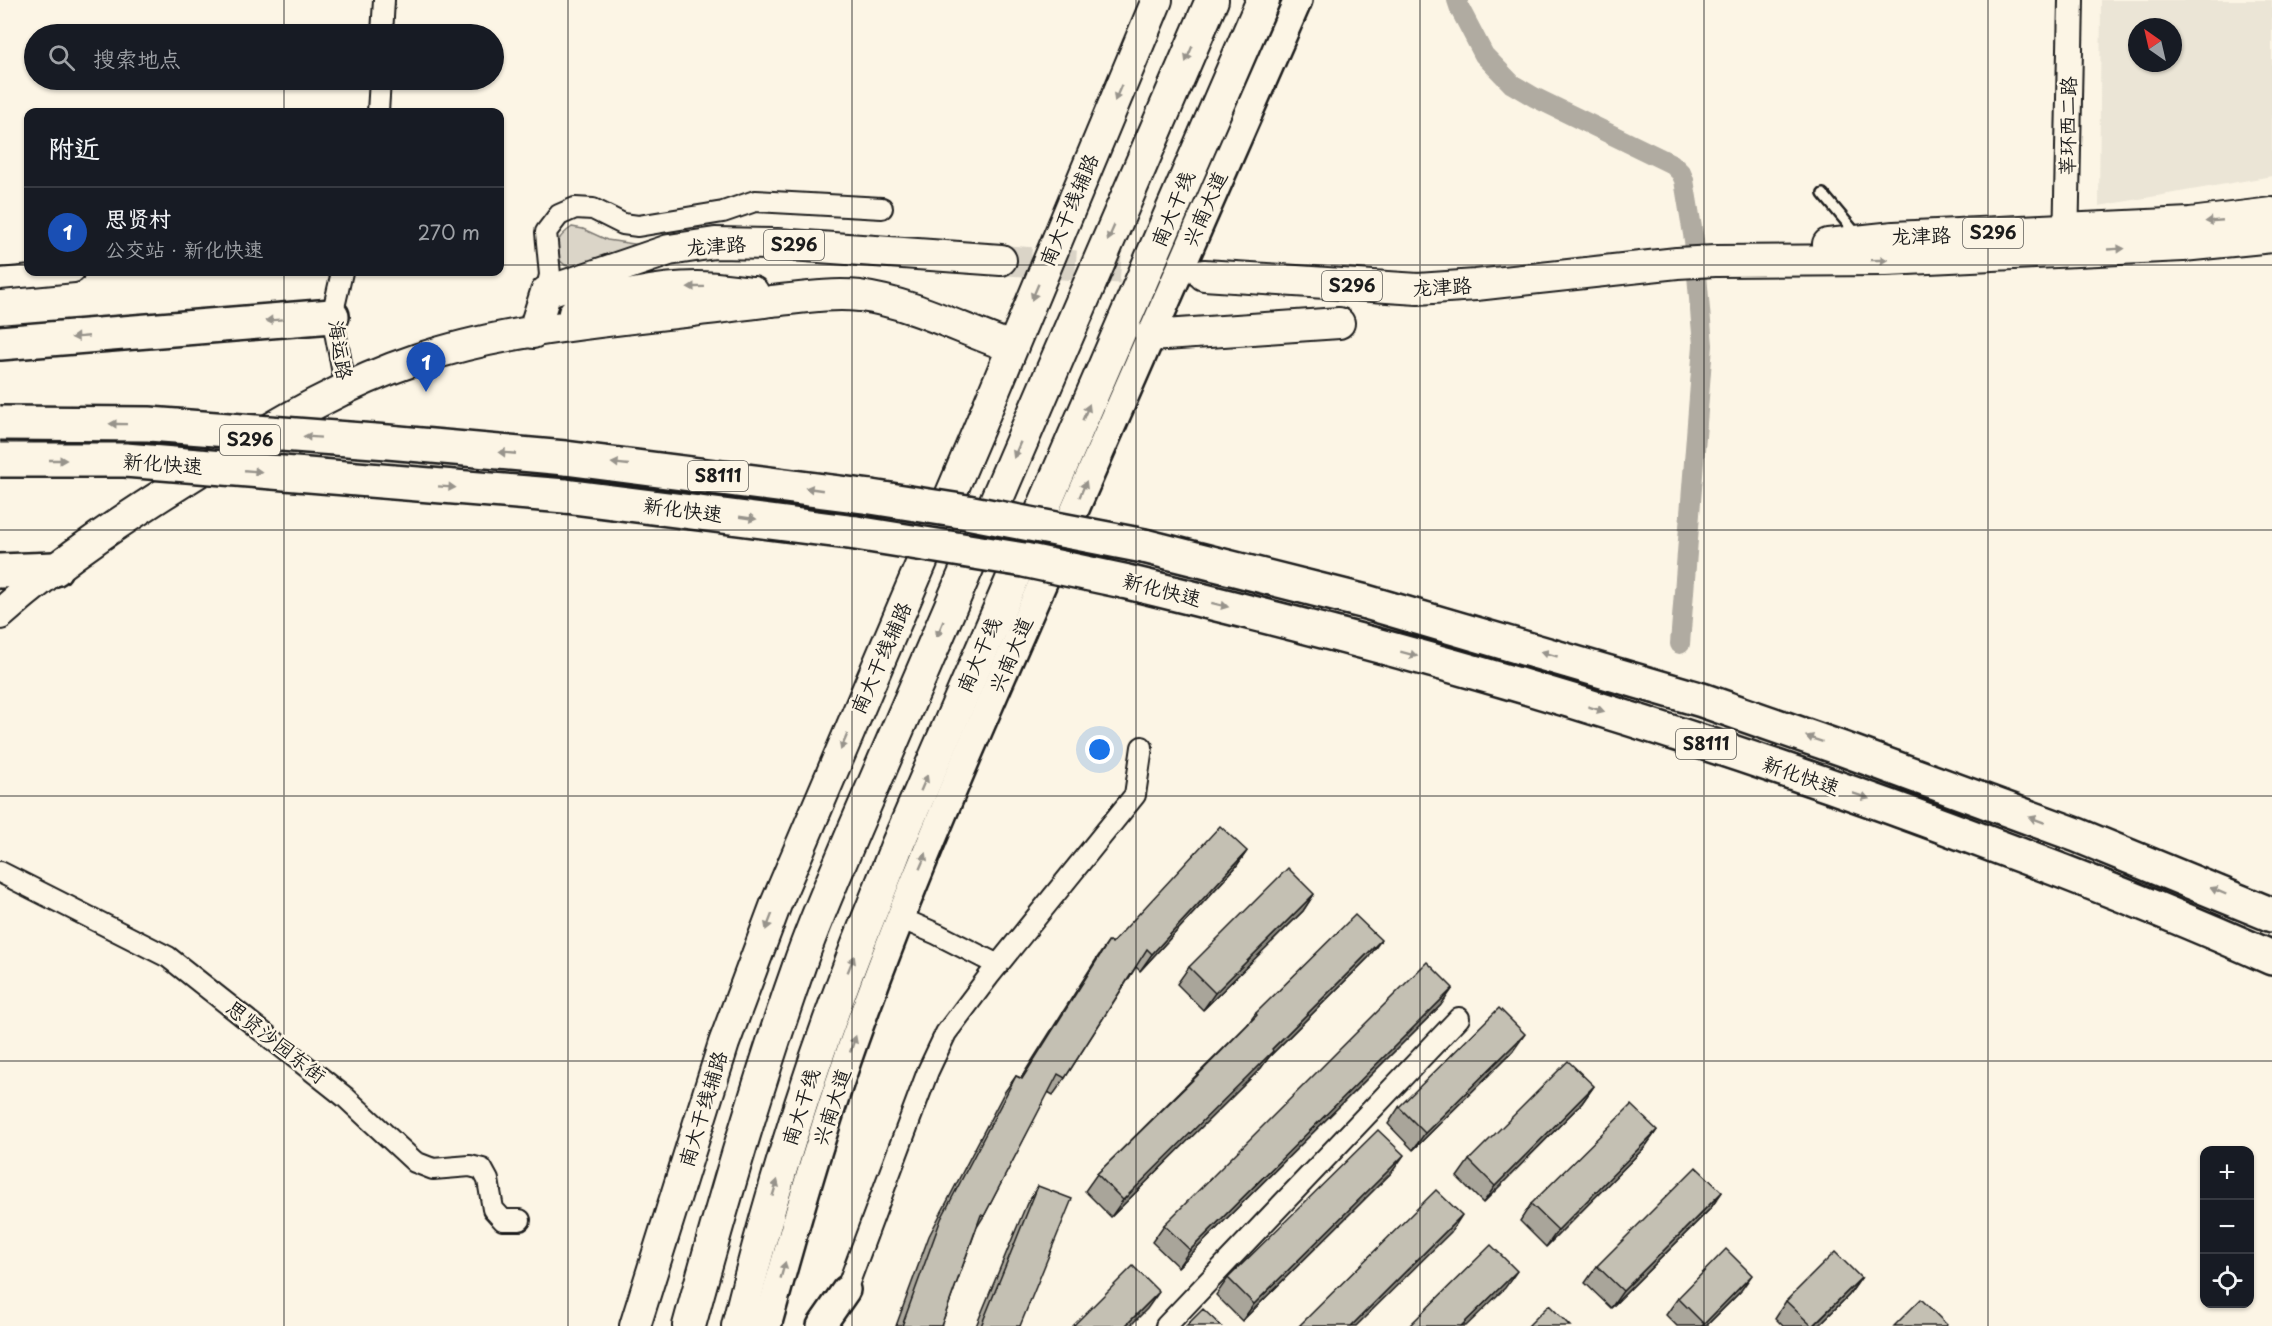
<!DOCTYPE html>
<html lang="zh">
<meta charset="utf-8">
<style>
:root{--surface:#171b24;--page:#20242c;--text:#f1f3f6;--muted:#9ea1a6;--line:#363941;--accent:#db2777}
body{margin:0;font-family:"Playpen Sans","LXGW WenKai TC",sans-serif;background:var(--page);color:var(--text)}
.controls{position:absolute;right:18px;bottom:18px;display:grid;overflow:hidden;border-radius:12px;box-shadow:0 2px 4px #0004}
.controls button{width:54px;height:54px;display:grid;place-items:center;padding:0;border:0;border-bottom:2px solid var(--line);background:var(--surface);color:var(--text);font:30px sans-serif}
.compass{position:absolute;left:2128px;top:18px;width:54px;height:54px;border-radius:50%;background:var(--surface);box-shadow:0 2px 4px #0004;rotate:326deg}
.you{position:absolute;left:1100px;top:750px;width:21px;height:21px;margin:-15px;border:4px solid #fff;border-radius:50%;background:#1a73e8;box-shadow:0 0 0 9px #1a73e833}
.badge{display:grid;place-items:center;width:39px;height:39px;border-radius:50%;background:var(--accent);color:#fff;font-size:20px;font-weight:700}
.pin{position:absolute;translate:-50% -50px;filter:drop-shadow(0 2px 3px #0008)}
.pin::after{content:'';position:absolute;top:32px;width:21px;height:18px;background:inherit;clip-path:polygon(0 0,100% 0,50% 100%)}
.list{margin:0;padding:0;list-style:none}
h2{display:flex;justify-content:space-between;align-items:center;height:78px;margin:0;padding:0 24px;font-size:26px}
h2 small{font-size:20px;font-weight:400;color:var(--muted)}
.list li{display:grid;grid-template-columns:39px 1fr auto;gap:18px;align-items:center;box-sizing:border-box;height:90px;padding:0 24px;border-top:2px solid var(--line)}
.list b{display:block;font-size:22px;white-space:nowrap}
.list p{margin:0;font-size:20px;white-space:nowrap;color:var(--muted)}
.list em{font-size:20px;font-style:normal;color:var(--muted)}
.icon{flex:none;width:33px;height:33px;fill:none;stroke:currentColor;stroke-width:2;stroke-linecap:round;stroke-linejoin:round}
.map{position:relative;flex:none;width:2272px;height:1326px;overflow:hidden}
.search{position:absolute;background:var(--surface);box-shadow:0 2px 4px #0004;left:24px;top:24px;width:480px;height:66px;display:flex;align-items:center;gap:15px;box-sizing:border-box;padding:0 21px;border-radius:33px;color:var(--muted);font-size:22px}
.panel{position:absolute;background:var(--surface);box-shadow:0 2px 4px #0004;left:24px;top:108px;width:480px;height:168px;border-radius:12px}
.map>svg:first-child{display:block}
.built{fill:#ebe5d6;fill-rule:evenodd}
.green{fill:#dbd5c8;stroke:#7c7872;stroke-width:1.5}
.lines{fill:none;stroke-linecap:round;stroke-linejoin:round}
.canal{stroke:#b0aba1;stroke-width:20}
.primary-tunnel{stroke:#dad4c7;stroke-width:30;stroke-dasharray:30 15;stroke-linecap:butt}
.service-casing{stroke:#1c1c1c;stroke-width:14}
.minor-casing{stroke:#1c1c1c;stroke-width:24}
.tertiary-casing{stroke:#1c1c1c;stroke-width:28}
.secondary-casing{stroke:#1c1c1c;stroke-width:32}
.primary-casing{stroke:#1c1c1c;stroke-width:34}
.trunk-casing{stroke:#1c1c1c;stroke-width:36}
.motorway-casing{stroke:#1c1c1c;stroke-width:38}
.service{stroke:#fcf5e5;stroke-width:9}
.minor{stroke:#fcf5e5;stroke-width:20}
.tertiary{stroke:#fcf5e5;stroke-width:24}
.secondary{stroke:#fcf5e5;stroke-width:27}
.primary{stroke:#fcf5e5;stroke-width:30}
.trunk{stroke:#fcf5e5;stroke-width:32}
.motorway{stroke:#fcf5e5;stroke-width:33}
.motorway-bridge-casing{stroke:#1c1c1c;stroke-width:38;stroke-linecap:butt}
.motorway-bridge{stroke:#fcf5e5;stroke-width:33}
.wall{fill:#a9a59a;stroke:#1c1c1c;stroke-width:1.5}
.shaded-wall{fill:#89867d;stroke:#1c1c1c;stroke-width:1.5}
.building{fill:#c4c0b3;stroke:#1c1c1c;stroke-width:1.5}
.oneway{fill:#97938b}
.grid{fill:none;stroke:#1c1c1c;stroke-width:1.5;stroke-opacity:0.55}
.labels{text-anchor:middle;stroke-width:5;stroke-linejoin:round;paint-order:stroke}
.shield{fill:#fcf5e5;stroke:#5f5d58;stroke-width:1.5}
.shield-label{font-size:18px;font-weight:bold;fill:#1c1c1c}
.street-label{font-size:20px;fill:#1c1c1c;stroke:#fcf5e5}
</style>
<div class="map">
<svg width="2272" height="1326" viewBox="0 0 2272 1326">
<rect width="100%" height="100%" fill="#fcf5e5"/>
<filter id="ink" filterUnits="userSpaceOnUse"><feTurbulence type="fractalNoise" baseFrequency=".0167" numOctaves="2"/><feDisplacementMap in="SourceGraphic" scale="12" xChannelSelector="R" yChannelSelector="G"/><feConvolveMatrix kernelMatrix="1 2 1 2 8 2 1 2 1" color-interpolation-filters="sRGB"/></filter>
<g filter="url(#ink)">
<path class="built" d="M2101,0H2272V176L2099,206ZM2137,27H2173V63H2137Z"/>
<path class="green" d="M572,227L583,229L607,240L641,245L578,269L565,265L557,258C555,242 559,236 572,227Z"/>
<g class="lines">
<path class="canal" d="M1457,0L1460,9L1484,55L1512,84L1534,97L1672,164L1681,173L1684,180L1694,240L1703,345L1680,644"/>
<path class="primary-tunnel" d="M1001,260L1168,272"/>
<g class="service-casing">
<path id="service" d="M1823,194L1858,236"/>
</g>
<g class="minor-casing">
<path id="minor" d="M382,34L384,0
M378,112L380,80
M342,272L332,316L347,394
M0,279L74,272
M546,292L550,275L546,232L559,215L575,208L593,209L623,224L638,226L723,212L755,201L882,208
M0,872L168,957L345,1097L415,1162L433,1169L470,1166L482,1169L488,1180L493,1209L503,1220H520
M900,918L937,934L998,965
M842,1301L928,1071L946,1033L989,976L1135,795L1142,747
M1166,1326L1459,1018"/>
</g>
<g class="tertiary-casing">
<path id="tertiary" d="M2066,247L2071,0"/>
</g>
<g class="secondary-casing">
<path id="secondary" d="M767,1326C798,1215 829,1105 870,997C918,867 974,740 1030,612C1118,408 1208,204 1298,0
M821,1326L846,1290"/>
</g>
<g class="primary-casing">
<path id="primary" d="M1828,244L1894,237L2190,223L2272,213
M1204,275L1418,289L1476,285L1677,263L1715,261L1886,260L2183,246L2272,237
M574,313C608,297 659,287 697,287C716,287 734,290 753,292
M533,333L546,292L669,250L715,243L777,244L1001,260
M1150,336L1339,323
M0,614C65,556 137,510 211,464C279,423 342,384 418,359C500,331 598,322 684,312C713,308 743,305 772,301C801,298 831,293 860,296C913,303 962,330 1012,347
M635,1326L724,1043L776,904L979,428L1157,0"/>
</g>
<g class="trunk-casing">
<path id="trunk" d="M689,1326C722,1205 757,1084 799,966C814,922 834,878 852,835L1212,0
M738,1326C766,1212 800,1099 841,989C858,942 878,895 896,848L1263,0"/>
</g>
<g class="motorway-casing">
<path id="motorway" d="M0,343L332,316
M565,458L871,497
M565,496L856,533
M1144,546L1366,602L1702,700L1843,749L2077,835L2272,915
M0,571L55,569
M1123,581C1251,612 1379,644 1505,681C1673,730 1838,786 2001,848C2092,882 2183,918 2272,958"/>
</g>
<use href="#service" class="service"/>
<use href="#minor" class="minor"/>
<use href="#tertiary" class="tertiary"/>
<use href="#secondary" class="secondary"/>
<use href="#primary" class="primary"/>
<use href="#trunk" class="trunk"/>
<use href="#motorway" class="motorway"/>
<g class="motorway-bridge-casing">
<path id="motorway-bridge" d="M0,423L149,424L388,442L565,458
M0,460H125L565,496
M871,497L967,512L1144,546
M856,533L1024,560L1123,581"/>
</g>
<use href="#motorway-bridge" class="motorway-bridge"/>
</g>
<path class="wall" d="M1247,851L1235,868L1140,971L1136,967L1065,1078L1053,1095L1048,1092L984,1216L977,1227L941,1326H896L929,1236L1004,1093L1016,1076L1021,1078L1097,958L1109,941L1112,943Z
M1314,894L1303,911L1203,1010L1177,984L1189,967Z
M1369,957L1269,1057L1261,1068L1111,1217L1085,1191L1097,1174L1247,1025L1256,1013Z
M1441,1005L1178,1267L1152,1242L1164,1225Z
M1513,1051L1413,1150L1388,1124L1399,1107Z
M1594,1086L1582,1103L1483,1203L1457,1177L1469,1160Z
M1657,1130L1645,1147L1546,1247L1520,1221L1531,1204Z
M1392,1172L1242,1321L1216,1295L1228,1278Z
M1038,1186L1020,1326H976L1027,1203Z
M1722,1192L1710,1209L1611,1308L1585,1283L1597,1266Z
M1861,1278L1849,1295L1818,1326H1783L1775,1318L1786,1301Z
M1740,1292L1706,1326H1677L1666,1315L1678,1298Z"/>
<path class="shaded-wall" d="M1247,851L1235,868L1140,971L1152,954Z
M1314,894L1303,911L1203,1010L1215,993Z
M1381,940L1369,957L1269,1057L1261,1068L1111,1217L1123,1200L1272,1049Z
M1453,988L1441,1005L1178,1267L1190,1250Z
M1525,1034L1513,1051L1413,1150L1425,1133Z
M1594,1086L1582,1103L1483,1203L1495,1186Z
M1657,1130L1645,1147L1546,1247L1558,1230Z
M1404,1155L1392,1172L1242,1321L1254,1304Z
M1722,1192L1710,1209L1611,1308L1623,1291Z
M1462,1215L1451,1232L1356,1326H1351Z
M1517,1271L1505,1288L1466,1326H1461Z
M1752,1275L1740,1292L1706,1326H1702Z
M1861,1278L1849,1295L1818,1326H1813Z
M1159,1292L1147,1309L1130,1326H1125Z"/>
<path class="building" d="M1220,826L1247,851L1152,954L1147,949L1065,1078L1058,1074L984,1216L981,1215L941,1326H902L941,1219L1016,1076L1022,1079L1109,941L1112,943Z
M1288,868L1314,894L1215,993L1189,967Z
M1355,915L1381,940L1272,1049L1273,1051L1123,1200L1097,1174L1197,1076L1257,1015L1256,1013Z
M1427,962L1453,988L1190,1250L1164,1225Z
M1499,1008L1525,1034L1425,1133L1399,1107Z
M1568,1061L1594,1086L1495,1186L1469,1160Z
M1631,1105L1657,1130L1558,1230L1531,1204Z
M1378,1130L1404,1155L1254,1304L1228,1278Z
M1696,1167L1722,1192L1623,1291L1597,1266Z
M1038,1186L1072,1199L1020,1326H981Z
M1436,1190L1462,1215L1351,1326H1299Z
M1491,1245L1517,1271L1461,1326H1409Z
M1726,1249L1752,1275L1704,1324L1678,1298Z
M1835,1252L1861,1278L1812,1326L1786,1301Z
M1133,1266L1159,1292L1125,1326H1073Z
M1921,1299L1947,1325L1946,1326H1894Z
M1549,1305L1570,1326H1528Z
M1203,1309L1221,1326H1186Z"/>
<defs><path id="oneway-solid" d="M-6-.8H1V-3.2L6.5 0L1 3.2V.8H-6Z" transform="scale(1.5)"/></defs>
<g class="oneway">
<use href="#oneway-solid" transform="translate(1189 54) rotate(113)"/>
<use href="#oneway-solid" transform="translate(1118 93) rotate(113)"/>
<use href="#oneway-solid" transform="translate(2214 221) rotate(175)"/>
<use href="#oneway-solid" transform="translate(1111 233) rotate(114)"/>
<use href="#oneway-solid" transform="translate(2116 249) rotate(-3)"/>
<use href="#oneway-solid" transform="translate(1879 260) rotate(-1)"/>
<use href="#oneway-solid" transform="translate(696 287) rotate(179)"/>
<use href="#oneway-solid" transform="translate(1035 292) rotate(113)"/>
<use href="#oneway-solid" transform="translate(274 320) rotate(176)"/>
<use href="#oneway-solid" transform="translate(80 337) rotate(175)"/>
<use href="#oneway-solid" transform="translate(1086 412) rotate(-67)"/>
<use href="#oneway-solid" transform="translate(118 424) rotate(-179)"/>
<use href="#oneway-solid" transform="translate(312 437) rotate(-176)"/>
<use href="#oneway-solid" transform="translate(1017 450) rotate(113)"/>
<use href="#oneway-solid" transform="translate(507 453) rotate(-175)"/>
<use href="#oneway-solid" transform="translate(58 460)"/>
<use href="#oneway-solid" transform="translate(620 464) rotate(-174)"/>
<use href="#oneway-solid" transform="translate(253 471) rotate(5)"/>
<use href="#oneway-solid" transform="translate(447 487) rotate(4)"/>
<use href="#oneway-solid" transform="translate(814 489) rotate(-172)"/>
<use href="#oneway-solid" transform="translate(1083 489) rotate(-67)"/>
<use href="#oneway-solid" transform="translate(748 518) rotate(8)"/>
<use href="#oneway-solid" transform="translate(1220 605) rotate(14)"/>
<use href="#oneway-solid" transform="translate(940 629) rotate(113)"/>
<use href="#oneway-solid" transform="translate(1409 654) rotate(15)"/>
<use href="#oneway-solid" transform="translate(1549 654) rotate(-164)"/>
<use href="#oneway-solid" transform="translate(1596 709) rotate(17)"/>
<use href="#oneway-solid" transform="translate(1814 739) rotate(-161)"/>
<use href="#oneway-solid" transform="translate(844 742) rotate(113)"/>
<use href="#oneway-solid" transform="translate(924 783) rotate(-67)"/>
<use href="#oneway-solid" transform="translate(1861 796) rotate(19)"/>
<use href="#oneway-solid" transform="translate(2037 820) rotate(-160)"/>
<use href="#oneway-solid" transform="translate(923 861) rotate(-67)"/>
<use href="#oneway-solid" transform="translate(2218 891) rotate(-157)"/>
<use href="#oneway-solid" transform="translate(769 922) rotate(111)"/>
<use href="#oneway-solid" transform="translate(851 964) rotate(-68)"/>
<use href="#oneway-solid" transform="translate(853 1044) rotate(-71)"/>
<use href="#oneway-solid" transform="translate(775 1188) rotate(-73)"/>
<use href="#oneway-solid" transform="translate(783 1270) rotate(-74)"/>
</g>
</g>
<path class="grid" d="M284,0V34M568,0V1326M852,0V1326M1136,0V1326M1420,0V1326M1704,0V1326M1988,0V1326M284,80V112M0,265H28M500,265H2272M284,272V1326M0,530H2272M0,796H2272M0,1061H2272"/>
<g class="labels">
<g class="shield">
<rect x="1963" y="218" width="60" height="30" rx="4.5"/>
<rect x="764" y="230" width="60" height="30" rx="4.5"/>
<rect x="1322" y="271" width="60" height="30" rx="4.5"/>
<rect x="220" y="425" width="60" height="30" rx="4.5"/>
<rect x="688" y="461" width="60" height="30" rx="4.5"/>
<rect x="1676" y="729" width="60" height="30" rx="4.5"/>
</g>
<g class="shield-label">
<text x="1993" y="239">S296</text>
<text x="794" y="251">S296</text>
<text x="1352" y="292">S296</text>
<text x="250" y="446">S296</text>
<text x="718" y="482">S8111</text>
<text x="1706" y="750">S8111</text>
</g>
<g class="street-label">
<text transform="translate(2068 126) rotate(-89)" y="7">莘环西二路</text>
<text transform="translate(1173 209) rotate(-67)" y="7">南大干线</text>
<text transform="translate(1205 209) rotate(-66)" y="7">兴南大道</text>
<text transform="translate(1069 210) rotate(-67)" y="7">南大干线辅路</text>
<text transform="translate(1921 236) rotate(-2)" y="7">龙津路</text>
<text transform="translate(716 246) rotate(-4)" y="7">龙津路</text>
<text transform="translate(1442 287) rotate(-3)" y="7">龙津路</text>
<text transform="translate(340 350) rotate(81)" y="7">海运路</text>
<text transform="translate(163 464) rotate(4)" y="7">新化快速</text>
<text transform="translate(683 510) rotate(7)" y="7">新化快速</text>
<text transform="translate(1162 590) rotate(14)" y="7">新化快速</text>
<text transform="translate(979 655) rotate(-66)" y="7">南大干线</text>
<text transform="translate(1011 655) rotate(-67)" y="7">兴南大道</text>
<text transform="translate(881 658) rotate(-66)" y="7">南大干线辅路</text>
<text transform="translate(1801 776) rotate(19)" y="7">新化快速</text>
<text transform="translate(276 1042) rotate(38)" y="7">思贤沙园东街</text>
<text transform="translate(801 1107) rotate(-72)" y="7">南大干线</text>
<text transform="translate(832 1107) rotate(-72)" y="7">兴南大道</text>
<text transform="translate(703 1109) rotate(-73)" y="7">南大干线辅路</text>
</g>
</g>
</svg>
<div class="controls">
<button>+</button>
<button>−</button>
<button><svg class="icon" aria-label="locate" viewBox="0 0 24 24"><circle cx="12" cy="12" r="6"/><path d="M12 2v4M12 18v4M2 12h4M18 12h4"/></svg></button>
</div>
<svg class="compass" viewBox="-18 -18 36 36"><path d="M0-13l5 13h-10z" fill="#e53935"/><path d="M0 13l5-13h-10z" fill="#9ea1a6"/></svg>
<div class="you"></div>
<div class="pin badge" style="left:426px;top:392px;background:#1a4fb4">1</div>
<div class="search"><svg class="icon" aria-label="search" viewBox="0 0 24 24"><circle cx="10" cy="10" r="6"/><path d="M15 15l6 6"/></svg>搜索地点</div>
<section class="panel">
<h2>附近<small></small></h2>
<ul class="list">
<li><span class="badge" style="background:#1a4fb4">1</span><div><b>思贤村</b><p>公交站 · 新化快速</p></div><em>270 m</em></li>
</ul>
</section>
</div>
